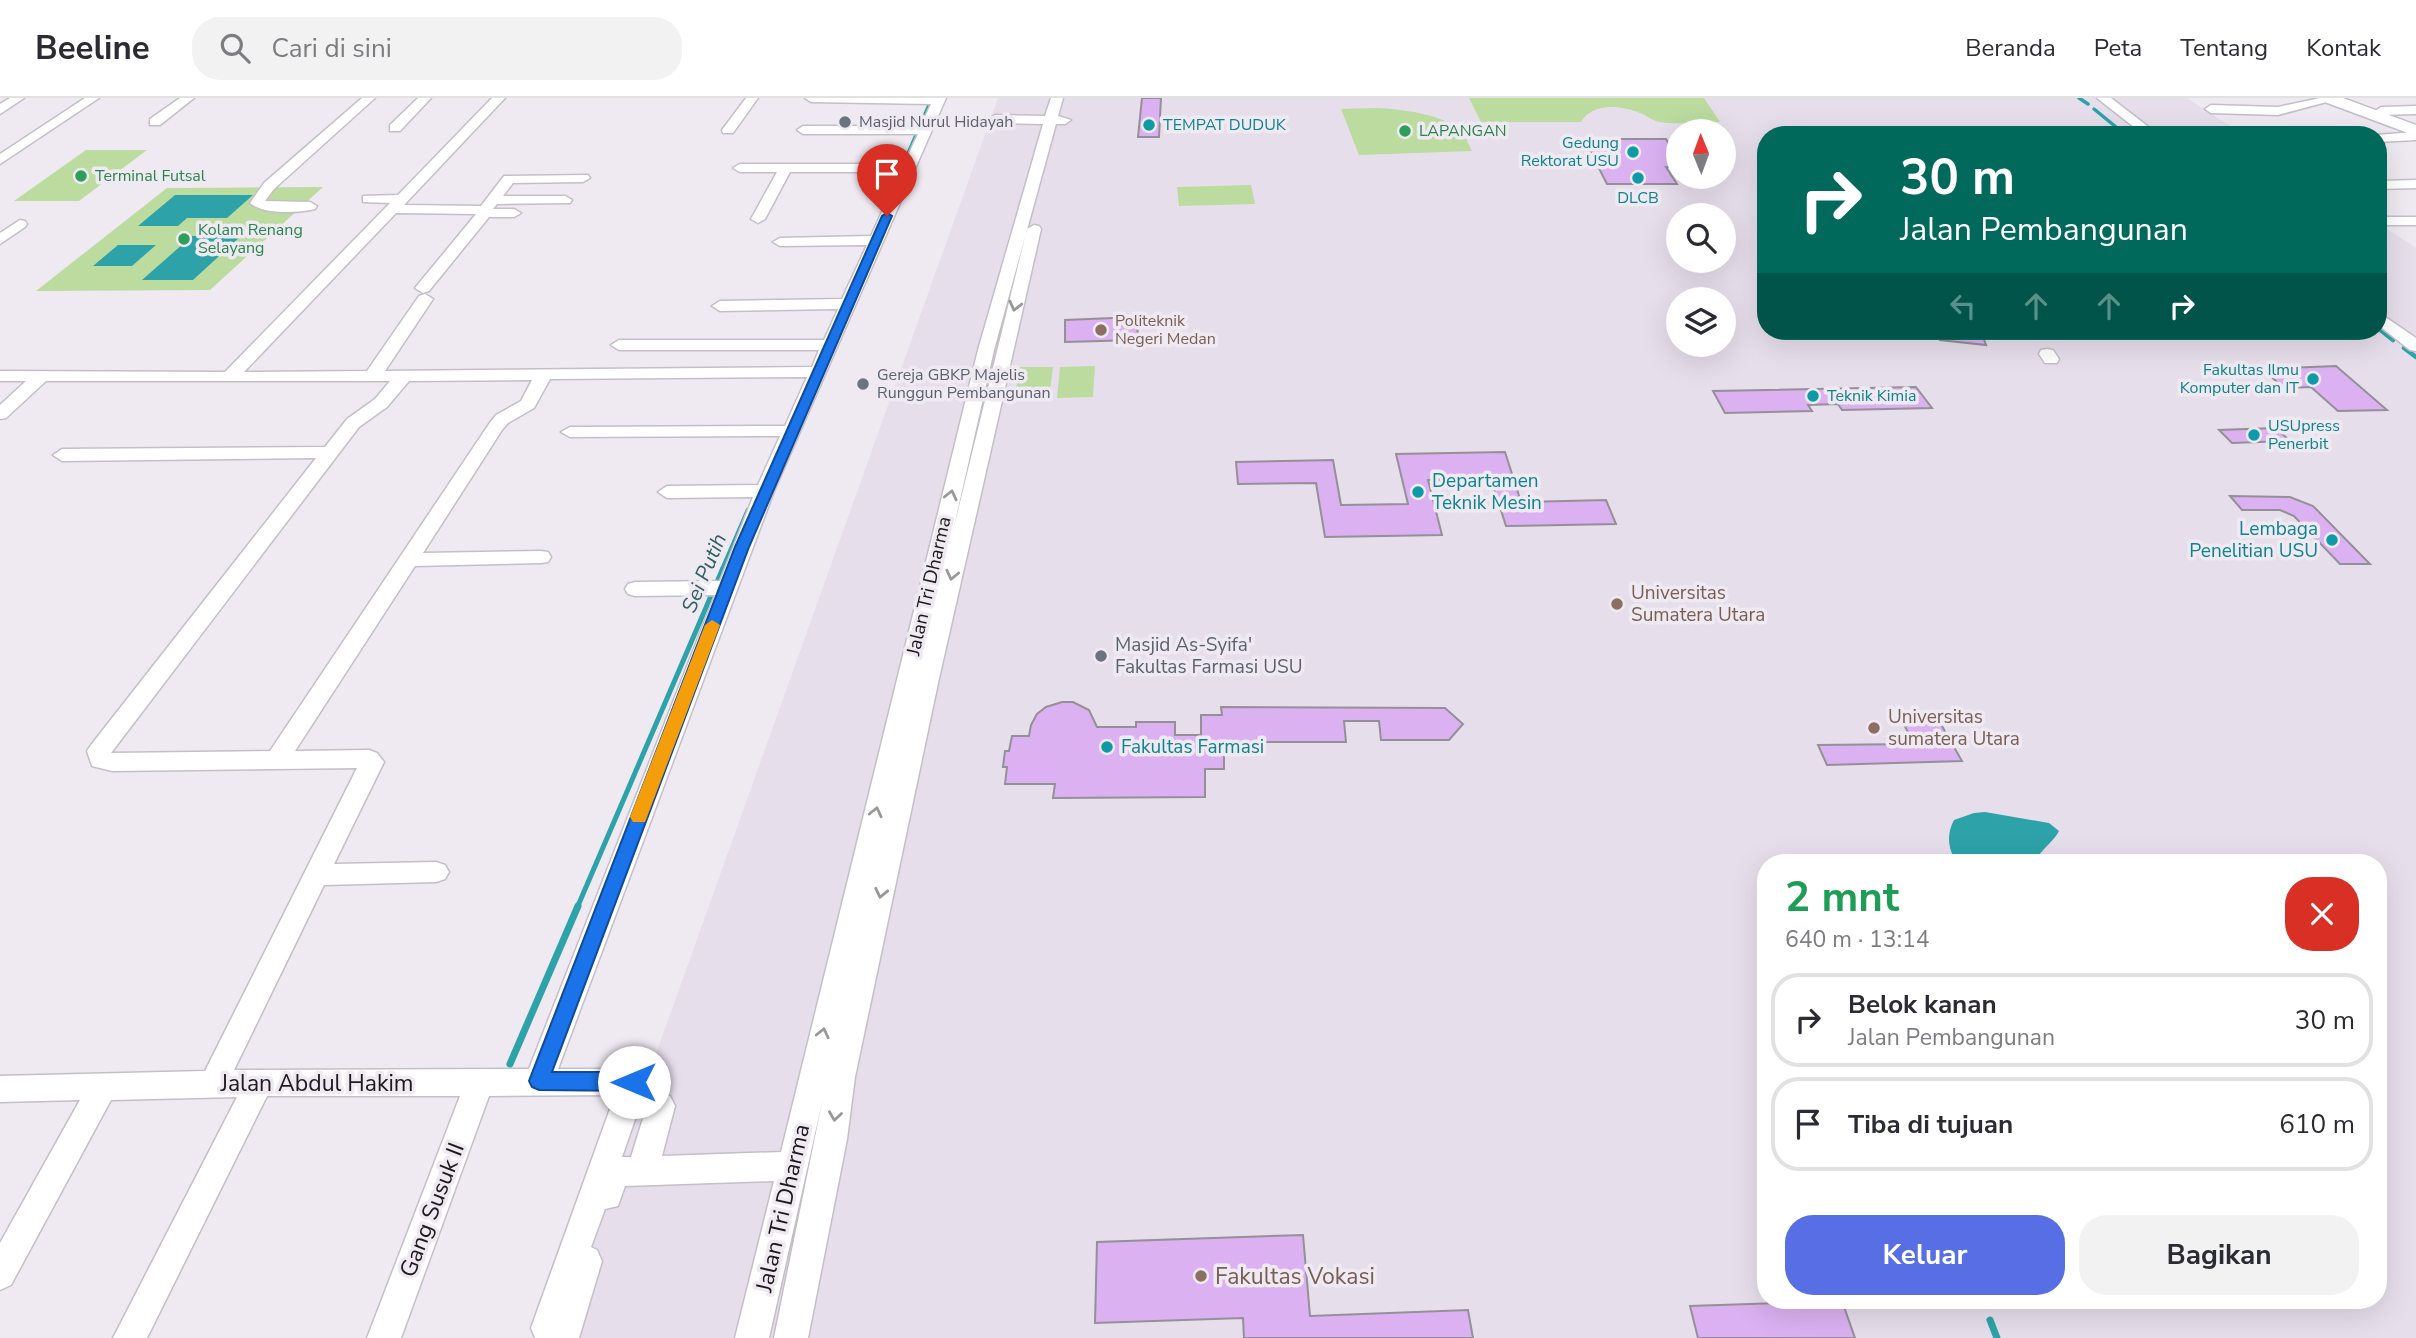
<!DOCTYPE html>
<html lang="id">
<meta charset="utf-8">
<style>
:root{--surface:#fff;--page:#f2f2f3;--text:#2b2b33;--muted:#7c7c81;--line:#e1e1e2;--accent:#586ee4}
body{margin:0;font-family:"Nunito Sans",sans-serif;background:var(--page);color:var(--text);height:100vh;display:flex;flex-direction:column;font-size:26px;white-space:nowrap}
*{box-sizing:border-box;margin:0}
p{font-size:23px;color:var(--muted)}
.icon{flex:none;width:38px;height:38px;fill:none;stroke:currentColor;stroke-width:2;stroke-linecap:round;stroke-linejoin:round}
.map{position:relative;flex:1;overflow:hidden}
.details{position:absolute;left:1757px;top:756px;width:630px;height:455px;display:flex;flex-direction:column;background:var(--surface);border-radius:28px;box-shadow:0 7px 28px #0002}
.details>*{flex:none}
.banner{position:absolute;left:1757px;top:28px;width:630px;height:214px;border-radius:28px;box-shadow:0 7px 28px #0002;background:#00695c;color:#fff;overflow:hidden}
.needle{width:46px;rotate:359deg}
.controls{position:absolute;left:1666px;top:21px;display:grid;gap:14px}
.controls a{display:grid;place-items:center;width:70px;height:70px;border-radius:50%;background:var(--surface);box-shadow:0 7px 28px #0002;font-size:35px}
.pin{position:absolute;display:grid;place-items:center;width:60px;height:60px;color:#fff;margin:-72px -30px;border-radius:50% 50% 50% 0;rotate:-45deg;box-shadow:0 0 7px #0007}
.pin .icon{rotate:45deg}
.me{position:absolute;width:77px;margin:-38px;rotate:270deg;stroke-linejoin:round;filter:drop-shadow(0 0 5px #0008)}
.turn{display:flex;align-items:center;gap:24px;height:147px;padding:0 28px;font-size:32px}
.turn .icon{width:91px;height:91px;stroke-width:2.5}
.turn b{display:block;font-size:49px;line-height:60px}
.lanes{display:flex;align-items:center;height:66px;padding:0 28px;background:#0003;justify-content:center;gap:35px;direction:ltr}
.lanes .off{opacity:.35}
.round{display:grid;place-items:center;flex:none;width:74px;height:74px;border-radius:28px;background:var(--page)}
.headline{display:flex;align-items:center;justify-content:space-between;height:119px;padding:0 28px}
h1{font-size:42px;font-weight:700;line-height:52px;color:#1e9e55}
.action{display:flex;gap:14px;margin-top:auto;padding:14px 28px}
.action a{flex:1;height:80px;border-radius:28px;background:var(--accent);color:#fff;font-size:28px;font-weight:700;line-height:80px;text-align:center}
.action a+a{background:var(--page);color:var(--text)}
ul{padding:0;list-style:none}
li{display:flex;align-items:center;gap:21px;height:94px;margin:0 14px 10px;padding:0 14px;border:4px solid var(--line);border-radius:28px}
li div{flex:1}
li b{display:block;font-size:26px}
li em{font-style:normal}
header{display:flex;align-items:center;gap:42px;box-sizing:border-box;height:98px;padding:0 35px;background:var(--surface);border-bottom:2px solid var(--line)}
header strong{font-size:33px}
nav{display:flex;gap:38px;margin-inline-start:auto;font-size:24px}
.search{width:490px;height:63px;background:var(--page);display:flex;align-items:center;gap:18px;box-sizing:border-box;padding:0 24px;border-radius:28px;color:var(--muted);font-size:26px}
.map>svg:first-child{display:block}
</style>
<header>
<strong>Beeline</strong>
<div class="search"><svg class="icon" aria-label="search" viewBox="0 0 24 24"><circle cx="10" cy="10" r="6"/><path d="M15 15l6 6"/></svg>Cari di sini</div>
<nav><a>Beranda</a><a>Peta</a><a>Tentang</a><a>Kontak</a></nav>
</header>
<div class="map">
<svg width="2416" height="1240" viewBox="0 0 2416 1240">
<rect width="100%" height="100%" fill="#efeaf2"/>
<path fill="#e7deec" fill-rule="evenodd" d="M998,0H2187L2244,37H1766V233H2378V125L2416,150V1240H549L639,979L648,978ZM1678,33H1724V79H1678ZM1678,117H1724V163H1678ZM1678,201H1724V247H1678ZM1766,765H2378V1202H1766Z"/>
<g fill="#bbdb9f">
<path d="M1469,0H1704L1720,24C1701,24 1678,27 1660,24C1653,23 1646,17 1640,15C1622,7 1592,4 1581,24H1481Z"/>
<path d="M1377,10C1399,11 1446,16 1461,34C1466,39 1469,47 1472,53L1359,57L1341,11Z"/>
<polygon points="86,52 147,52 79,103 14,103"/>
<polygon points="1251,87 1255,106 1179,108 1177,89"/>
<polygon points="323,89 210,192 36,193 167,90"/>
<polygon points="1095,268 1093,299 1057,300 1060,269"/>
<polygon points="1020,269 1053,269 1049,300 1014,300"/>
</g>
<g fill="#2da3a9">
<polygon points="175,97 253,97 227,120 187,120 178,128 138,128"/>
<polygon points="192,138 241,138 193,182 142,182"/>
<polygon points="118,147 156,147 132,168 93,168"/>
<path d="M1985,714L2049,725L2059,733C2055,742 2039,754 2033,765H1957C1948,751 1946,737 1954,722L1974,715Z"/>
</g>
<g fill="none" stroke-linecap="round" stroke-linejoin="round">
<g stroke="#2da3a9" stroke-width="3.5">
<polyline points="2079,0 2088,6"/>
<polyline points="2094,11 2116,29"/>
<polyline points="2122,33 2126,37"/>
<polyline points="883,113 932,0"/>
</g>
<g stroke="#2da3a9" stroke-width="4.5">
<polyline points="2378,230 2393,242"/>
<polyline points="2404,250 2416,259"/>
<polyline points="722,472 748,412"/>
</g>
<polyline stroke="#2da3a9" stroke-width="5" points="577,810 723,470"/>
<g stroke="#2da3a9" stroke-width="7">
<polyline points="510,966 578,808"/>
<polyline points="1990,1222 1997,1240"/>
</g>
</g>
<g fill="#dbb1f2" stroke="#949097" stroke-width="2">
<polygon points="1142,0 1161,0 1159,39 1138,39"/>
<polygon points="1584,41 1666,41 1678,60 1678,69 1666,69 1677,86 1607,86"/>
<polygon points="1137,219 1138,242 1065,244 1065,222"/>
<polygon points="1941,233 1981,233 1986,247 1940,242"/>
<polygon points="2336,268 2387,312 2338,313 2311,289 2284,290 2262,271"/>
<polygon points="1916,289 1932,310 1842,312 1838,306 1808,307 1812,313 1725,315 1713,293"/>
<polygon points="2276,330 2290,343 2232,345 2219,332"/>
<polygon points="1505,354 1521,404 1606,402 1616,426 1506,428 1491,381 1428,382 1442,437 1325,439 1316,385 1238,386 1236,364 1333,362 1341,407 1408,406 1396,356"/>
<polygon points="2230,398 2290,399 2313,408 2370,466 2340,466 2294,418 2280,412 2242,412"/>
<polygon points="1062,604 1073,604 1089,612 1097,629 1136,629 1136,624 1175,624 1175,637 1201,637 1201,617 1222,617 1221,609 1445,610 1463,626 1449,642 1381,642 1379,623 1344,623 1346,644 1224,644 1224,671 1205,671 1205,699 1053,700 1055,686 1005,686 1007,669 1003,669 1005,653 1009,653 1012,638 1029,638 1031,627 1037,616 1046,609"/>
<polygon points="1935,616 1962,663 1827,667 1818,647 1914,646 1899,617"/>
<polygon points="1303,1137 1310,1218 1468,1212 1473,1240 1244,1240 1243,1220 1095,1225 1097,1144"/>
<polygon points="1842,1203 1855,1240 1698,1240 1690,1208"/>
</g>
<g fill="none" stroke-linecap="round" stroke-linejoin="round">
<g stroke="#c4bfc7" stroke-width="3">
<g id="minor">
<polygon points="10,0 24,0 0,16 0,6"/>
<polygon points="85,0 99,0 0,66 0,56"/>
<polygon points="180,0 194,0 160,27 150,27 150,21"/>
<path d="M362,0H375L274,91L265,103L310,104L317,108L315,111C298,115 264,117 250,105L264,85Z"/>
<polygon points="418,0 431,0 400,33 390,33 390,27"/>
<path d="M492,0H505L404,107L481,108L504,78L588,77L590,80L583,84L513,85L503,98H565L572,102L570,105L497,106L493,111H514L521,115L514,119H489L429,193L423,195L415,190L476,116L396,115L244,274L367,273L419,198L425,196L433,201L385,273L812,269L819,252H619L611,247L619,242H824L838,211L720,213L712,208L720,203L842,201L867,147L780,148L773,144L780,140L871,138L900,74H790L765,121L758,125L751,121L777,74H740L733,70L740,66H904L918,36H803L797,32L803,28H921L931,6L811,4L805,0H946L774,393L558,971H634L644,975L648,984L622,1059H631L650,998L660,995L670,998L675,1008L662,1058L781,1054L978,252L1043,26L995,25L989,21L995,17L1045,18L1051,0H1063L1058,18L1071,22L1065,26H1056L994,252L952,437L1027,131L1034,127L1039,128L1041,131L938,585L855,979L847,1041L808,1240H774L823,1000L769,1240H735L774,1083L625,1088L618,1108L605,1111L591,1149L597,1152L602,1163L579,1240H535L531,1230L615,997L489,998L401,1240H367L460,998H267L147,1240H113L237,999L111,1002L11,1187L0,1192V1145L80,1002L0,1004V978L205,973L357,670L112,673L92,668L87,653L91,647L316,360L62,363L53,357L62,351L325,349L347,321L375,301L390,283H46L6,320L0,321V307L26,283H0V273L225,274L390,105L363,104V98L398,97ZM807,279L785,328L570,329L561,334L570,339L780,338L758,387L667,388L658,394L667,400L753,399L720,483L635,484L628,486L625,491L628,496L635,498L715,497L529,971L234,972L324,787L436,784L445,781L449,774L445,767L436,764L334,766L384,664L377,655L369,652L295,653L415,468L541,465L548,464L551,459L548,454L541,453L423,455L502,332L508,325L534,310L550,281ZM532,282L521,303L496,317L489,326L270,653L111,655L359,329L387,309L409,283Z"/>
<polygon points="746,0 758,0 733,35 723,35 722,32"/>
<polygon points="2097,0 2111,0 2159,37 2144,37"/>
<polygon points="2320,0 2338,1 2278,17 2211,15 2205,11 2211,7 2278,9"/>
<polygon points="2416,8 2416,16 2381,17 2375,13 2381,9"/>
<polygon points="2416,34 2416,42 2378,44 2378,37 2375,37"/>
<polygon points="2416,82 2416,90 2378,91 2378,83"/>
<polygon points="2378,119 2416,119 2416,127 2380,127"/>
<polygon points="20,122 25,123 27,126 25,129 0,146 0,135"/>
<polygon points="2378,214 2416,240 2416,253 2410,252 2378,227"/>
<polygon points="2047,251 2053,252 2059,261 2057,265 2045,265 2039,256 2041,252"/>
</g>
</g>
<g stroke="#c4bfc7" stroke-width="3">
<polygon id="major" points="2320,0 2343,0 2416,27 2416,38 2322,3"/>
</g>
<use href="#minor" fill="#fff" fill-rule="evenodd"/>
<use href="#major" fill="#fff" fill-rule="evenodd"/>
</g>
<defs><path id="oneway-chevron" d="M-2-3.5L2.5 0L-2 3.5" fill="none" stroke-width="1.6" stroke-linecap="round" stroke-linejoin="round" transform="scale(1.75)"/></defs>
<g stroke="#999899">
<use href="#oneway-chevron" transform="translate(1015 208) rotate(104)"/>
<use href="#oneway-chevron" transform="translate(951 397) rotate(-77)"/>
<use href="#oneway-chevron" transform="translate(952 477) rotate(103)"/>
<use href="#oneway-chevron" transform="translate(876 714) rotate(-77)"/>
<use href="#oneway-chevron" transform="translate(881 795) rotate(102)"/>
<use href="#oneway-chevron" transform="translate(823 935) rotate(-77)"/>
<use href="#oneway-chevron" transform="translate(835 1018) rotate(98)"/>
</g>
<polygon fill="#1a73e8" stroke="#114b97" stroke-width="2" points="887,115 892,118 749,449 552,974 634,974 641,977 644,984 641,990 634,993 539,992 532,989 529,983 735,449 882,118"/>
<polygon fill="#f59e0b" points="712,522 720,527 647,719 645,724 633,724 630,719 705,527"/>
<g fill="#6b7280" stroke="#efeaf2" stroke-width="2.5">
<circle cx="845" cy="24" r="7"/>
<circle cx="863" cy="286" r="7"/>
<circle cx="1101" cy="558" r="7"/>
</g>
<g fill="#0f9aa8" stroke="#efeaf2" stroke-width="2.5">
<circle cx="1149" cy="27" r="7"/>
<circle cx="1633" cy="54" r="7"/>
<circle cx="1638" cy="80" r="7"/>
<circle cx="2313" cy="281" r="7"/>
<circle cx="1813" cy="298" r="7"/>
<circle cx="2254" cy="337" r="7"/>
<circle cx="1418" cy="394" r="7"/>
<circle cx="2332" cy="442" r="7"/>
<circle cx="1107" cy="649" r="7"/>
</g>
<g fill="#2e9e5b" stroke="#efeaf2" stroke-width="2.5">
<circle cx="1405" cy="33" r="7"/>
<circle cx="81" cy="78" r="7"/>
<circle cx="184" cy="141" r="7"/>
</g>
<g fill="#8d6e63" stroke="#efeaf2" stroke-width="2.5">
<circle cx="1101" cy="232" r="7"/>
<circle cx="1617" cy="506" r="7"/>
<circle cx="1874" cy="630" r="7"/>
<circle cx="1201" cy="1178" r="7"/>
</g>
<g text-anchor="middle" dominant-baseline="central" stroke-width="7" stroke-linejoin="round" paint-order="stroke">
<g font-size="16" fill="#5b616d" stroke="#efeaf2" text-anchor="start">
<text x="859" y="24">Masjid Nurul Hidayah</text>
<text x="877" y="277">Gereja GBKP Majelis<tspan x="877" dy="18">Runggun Pembangunan</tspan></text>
</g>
<g font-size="16" fill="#0d838f" stroke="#efeaf2" text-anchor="start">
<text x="1163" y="27">TEMPAT DUDUK</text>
<text x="1619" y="45" text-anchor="end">Gedung<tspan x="1619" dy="18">Rektorat USU</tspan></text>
<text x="1638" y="100" text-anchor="middle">DLCB</text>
<text x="2299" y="272" text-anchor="end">Fakultas Ilmu<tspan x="2299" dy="18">Komputer dan IT</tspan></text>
<text x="1827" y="298">Teknik Kimia</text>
<text x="2268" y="328">USUpress<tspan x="2268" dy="18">Penerbit</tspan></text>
</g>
<g font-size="16" fill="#27864d" stroke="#efeaf2" text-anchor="start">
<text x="1419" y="33">LAPANGAN</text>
<text x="95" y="78">Terminal Futsal</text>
<text x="198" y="132">Kolam Renang<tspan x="198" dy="18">Selayang</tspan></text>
</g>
<g font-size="16" fill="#785e54" stroke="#efeaf2" text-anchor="start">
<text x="1115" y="223">Politeknik<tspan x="1115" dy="18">Negeri Medan</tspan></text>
</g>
<g font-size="19" fill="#0d838f" stroke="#efeaf2" text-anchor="start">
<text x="1432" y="383">Departamen<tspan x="1432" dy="22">Teknik Mesin</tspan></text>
<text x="2318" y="431" text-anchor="end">Lembaga<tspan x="2318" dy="22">Penelitian USU</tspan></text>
<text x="1121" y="649">Fakultas Farmasi</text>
</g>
<g font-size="19" fill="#1c1a1d" stroke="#efeaf2">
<text transform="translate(929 488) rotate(-77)">Jalan Tri Dharma</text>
</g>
<g font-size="19" fill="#785e54" stroke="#efeaf2" text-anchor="start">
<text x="1631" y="495">Universitas<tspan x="1631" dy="22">Sumatera Utara</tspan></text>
<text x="1888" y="619">Universitas<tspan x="1888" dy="22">sumatera Utara</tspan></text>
</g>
<g font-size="19" fill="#5b616d" stroke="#efeaf2" text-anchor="start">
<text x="1115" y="547">Masjid As-Syifa'<tspan x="1115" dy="22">Fakultas Farmasi USU</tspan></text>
</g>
<g font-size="21" font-style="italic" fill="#305f62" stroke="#efeaf2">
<text transform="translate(704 475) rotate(-67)">Sei Putih</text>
</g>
<g font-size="23" fill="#1c1a1d" stroke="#efeaf2">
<text x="317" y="985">Jalan Abdul Hakim</text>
<text transform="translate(783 1110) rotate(-77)">Jalan Tri Dharma</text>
<text transform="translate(432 1112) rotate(-69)">Gang Susuk II</text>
</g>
<g font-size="23" fill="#785e54" stroke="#efeaf2" text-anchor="start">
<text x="1215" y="1178">Fakultas Vokasi</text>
</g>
</g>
</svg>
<div class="controls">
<a><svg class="needle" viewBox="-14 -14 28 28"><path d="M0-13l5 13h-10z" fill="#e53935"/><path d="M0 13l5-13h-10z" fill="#7c7c81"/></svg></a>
<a><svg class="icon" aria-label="search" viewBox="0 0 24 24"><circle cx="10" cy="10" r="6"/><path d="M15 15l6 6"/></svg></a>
<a><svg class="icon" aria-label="layers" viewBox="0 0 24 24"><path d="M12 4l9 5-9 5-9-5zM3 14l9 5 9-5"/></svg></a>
</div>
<div class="pin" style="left:887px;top:118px;background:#d93025"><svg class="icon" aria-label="arrive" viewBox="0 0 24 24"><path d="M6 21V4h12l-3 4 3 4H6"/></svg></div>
<svg class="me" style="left:634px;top:984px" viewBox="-20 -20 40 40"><circle r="19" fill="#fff"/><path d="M0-13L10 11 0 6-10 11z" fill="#1a73e8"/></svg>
<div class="banner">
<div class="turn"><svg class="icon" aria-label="right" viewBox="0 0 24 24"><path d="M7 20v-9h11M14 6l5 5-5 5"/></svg><div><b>30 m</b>Jalan Pembangunan</div></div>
<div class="lanes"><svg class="icon off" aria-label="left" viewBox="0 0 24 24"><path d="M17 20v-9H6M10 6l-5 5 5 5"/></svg><svg class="icon off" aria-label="ahead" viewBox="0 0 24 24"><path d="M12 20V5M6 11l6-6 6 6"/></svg><svg class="icon off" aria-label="ahead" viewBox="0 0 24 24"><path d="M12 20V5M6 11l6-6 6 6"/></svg><svg class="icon" aria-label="right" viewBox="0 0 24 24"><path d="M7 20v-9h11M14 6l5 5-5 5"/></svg></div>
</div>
<section class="details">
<div class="headline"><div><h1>2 mnt</h1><p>640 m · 13:14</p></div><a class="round" style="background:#d93025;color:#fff"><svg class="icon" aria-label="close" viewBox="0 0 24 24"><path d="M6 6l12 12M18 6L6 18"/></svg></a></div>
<ul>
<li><svg class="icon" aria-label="right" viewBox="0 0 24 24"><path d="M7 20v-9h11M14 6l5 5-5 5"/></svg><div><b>Belok kanan</b><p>Jalan Pembangunan</p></div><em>30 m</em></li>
<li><svg class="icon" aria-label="arrive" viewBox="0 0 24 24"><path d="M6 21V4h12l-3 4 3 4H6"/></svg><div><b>Tiba di tujuan</b></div><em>610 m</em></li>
</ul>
<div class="action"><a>Keluar</a><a>Bagikan</a></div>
</section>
</div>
